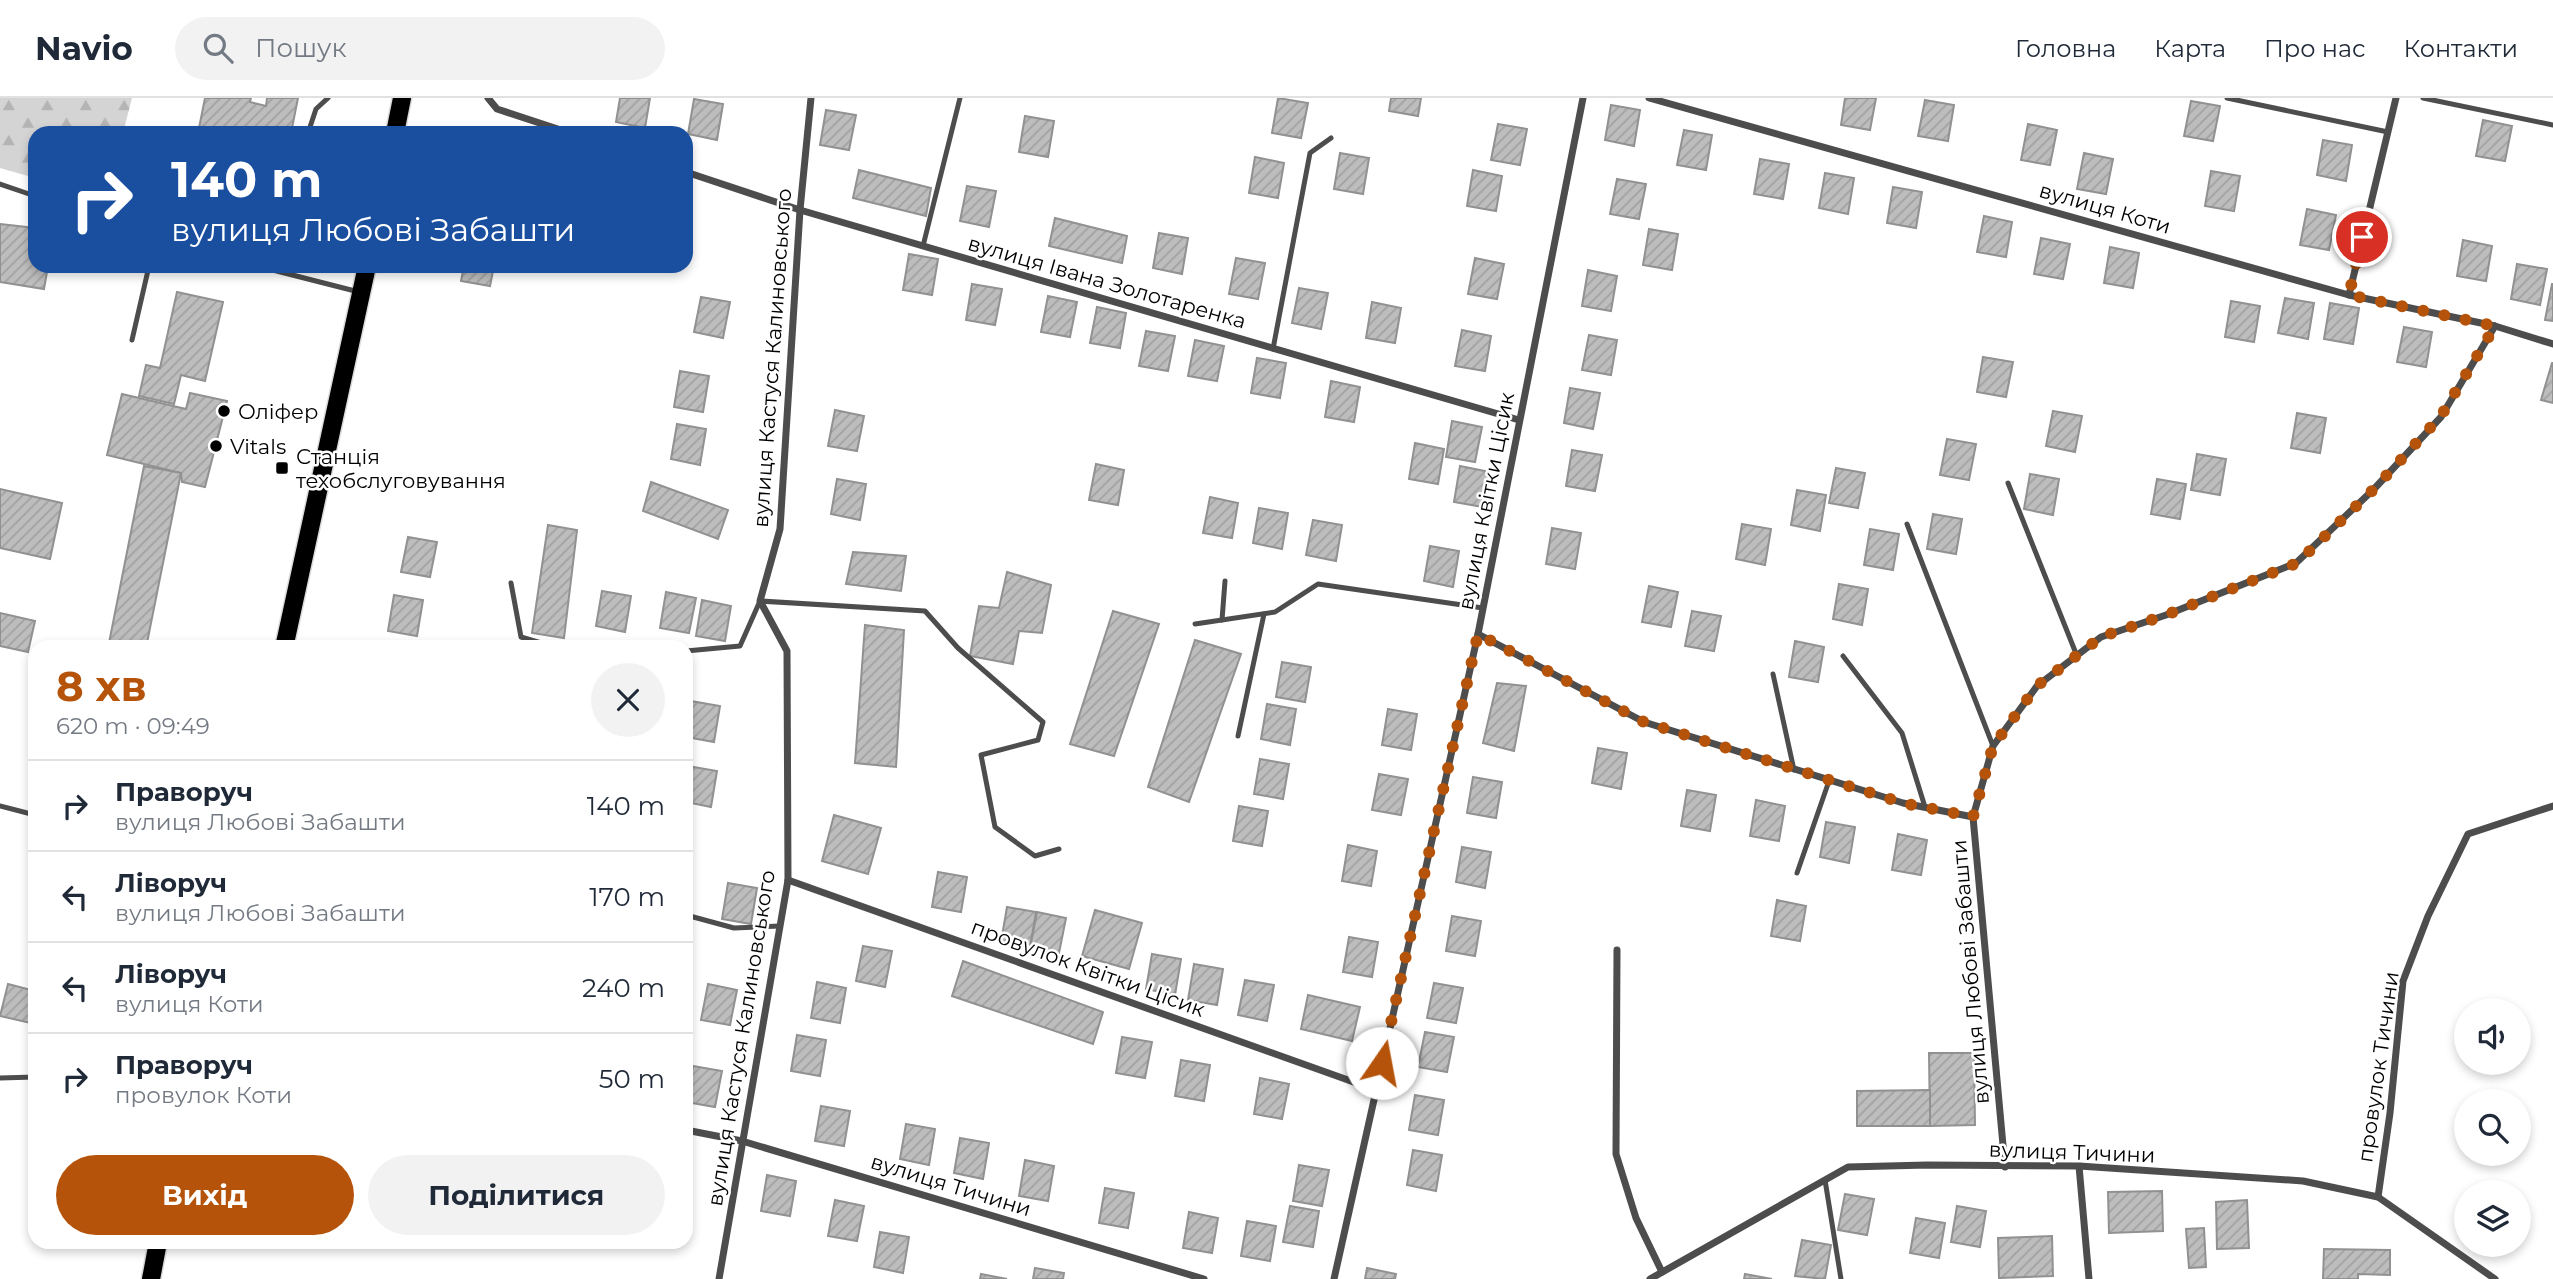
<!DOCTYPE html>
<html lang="uk">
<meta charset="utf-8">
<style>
:root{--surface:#fff;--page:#f2f2f3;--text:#1f2937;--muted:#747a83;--line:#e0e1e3;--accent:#b45309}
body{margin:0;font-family:Montserrat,sans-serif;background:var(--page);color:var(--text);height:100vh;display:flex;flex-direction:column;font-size:26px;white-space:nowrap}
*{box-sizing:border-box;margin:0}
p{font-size:23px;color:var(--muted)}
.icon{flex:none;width:38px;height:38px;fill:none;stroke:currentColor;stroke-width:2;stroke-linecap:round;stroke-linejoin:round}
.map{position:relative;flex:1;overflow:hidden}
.details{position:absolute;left:28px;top:542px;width:665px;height:609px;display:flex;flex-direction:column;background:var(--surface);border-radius:21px;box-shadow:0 4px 10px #0003}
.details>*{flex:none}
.top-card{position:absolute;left:28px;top:28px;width:665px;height:147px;border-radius:21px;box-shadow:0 4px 10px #0003;background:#1a4fa0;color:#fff;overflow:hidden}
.controls{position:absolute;left:2454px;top:900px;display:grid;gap:14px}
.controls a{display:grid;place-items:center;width:77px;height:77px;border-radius:50%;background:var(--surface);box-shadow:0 4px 10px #0003;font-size:35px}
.pin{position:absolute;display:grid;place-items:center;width:60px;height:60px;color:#fff;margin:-30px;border:4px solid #fff;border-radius:50%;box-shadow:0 2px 7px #0007}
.me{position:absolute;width:77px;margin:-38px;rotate:12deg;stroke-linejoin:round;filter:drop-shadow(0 0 5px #0008)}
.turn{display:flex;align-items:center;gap:24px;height:147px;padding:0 28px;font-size:32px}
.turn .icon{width:91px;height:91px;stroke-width:2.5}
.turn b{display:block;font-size:49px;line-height:60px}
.round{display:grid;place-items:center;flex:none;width:74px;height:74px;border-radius:37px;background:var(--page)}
.head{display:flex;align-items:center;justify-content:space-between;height:119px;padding:0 28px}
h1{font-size:42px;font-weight:700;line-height:52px;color:var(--accent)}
.action{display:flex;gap:14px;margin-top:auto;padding:14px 28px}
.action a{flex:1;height:80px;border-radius:42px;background:var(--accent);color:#fff;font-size:28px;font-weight:700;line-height:80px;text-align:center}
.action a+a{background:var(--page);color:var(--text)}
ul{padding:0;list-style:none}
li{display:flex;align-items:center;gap:21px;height:91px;padding:0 28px;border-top:2px solid var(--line)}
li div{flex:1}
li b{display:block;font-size:26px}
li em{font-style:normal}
header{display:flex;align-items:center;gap:42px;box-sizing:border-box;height:98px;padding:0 35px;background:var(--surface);border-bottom:2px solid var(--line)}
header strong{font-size:33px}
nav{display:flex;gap:38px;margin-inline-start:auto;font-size:24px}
.search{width:490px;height:63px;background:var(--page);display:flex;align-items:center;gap:18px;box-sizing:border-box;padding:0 24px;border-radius:38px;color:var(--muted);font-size:26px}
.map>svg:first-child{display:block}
</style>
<header>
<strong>Navio</strong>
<div class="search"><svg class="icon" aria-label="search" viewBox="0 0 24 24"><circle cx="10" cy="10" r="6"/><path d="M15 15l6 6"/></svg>Пошук</div>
<nav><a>Головна</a><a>Карта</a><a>Про нас</a><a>Контакти</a></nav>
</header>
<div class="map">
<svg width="2553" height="1181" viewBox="0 0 2553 1181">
<defs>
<pattern id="forest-firs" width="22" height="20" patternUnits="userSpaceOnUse" patternTransform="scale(1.75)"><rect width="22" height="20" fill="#d4d4d4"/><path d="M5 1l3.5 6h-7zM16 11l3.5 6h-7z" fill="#b4b4b4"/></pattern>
<pattern id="building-hatch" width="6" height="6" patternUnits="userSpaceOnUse" patternTransform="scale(1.75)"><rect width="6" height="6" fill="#bdbdbd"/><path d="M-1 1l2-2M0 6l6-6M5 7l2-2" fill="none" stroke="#a1a1a1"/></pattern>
</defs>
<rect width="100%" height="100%" fill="#fff"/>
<polygon fill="url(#forest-firs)" points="0,0 132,0 123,35 35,35 35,80 0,70"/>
<g fill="url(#building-hatch)" stroke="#919191" stroke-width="2">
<polygon points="205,0 251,0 250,4 266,8 267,0 298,0 291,35 198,35"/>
<polygon points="620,0 650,0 645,30 616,24"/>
<polygon points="1278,0 1308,5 1301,40 1272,35"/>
<polygon points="1391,0 1421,0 1418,18 1389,13"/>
<polygon points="1845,0 1876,0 1870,32 1841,27"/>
<polygon points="694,1 723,6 717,42 688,36"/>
<polygon points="1925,2 1954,7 1948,43 1918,38"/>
<polygon points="2191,3 2220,8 2213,43 2184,38"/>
<polygon points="1611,7 1640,12 1634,48 1605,42"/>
<polygon points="826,12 856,17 849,52 820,47"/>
<polygon points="1025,18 1054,23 1048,59 1019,54"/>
<polygon points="2483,22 2512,28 2505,63 2476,58"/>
<polygon points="1498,26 1527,31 1520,67 1491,62"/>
<polygon points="2028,26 2057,32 2050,67 2021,62"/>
<polygon points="1684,32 1712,37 1706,72 1677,67"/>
<polygon points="2323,42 2352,47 2346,83 2317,77"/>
<polygon points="1340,55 1369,60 1363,96 1334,91"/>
<polygon points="2084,55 2113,61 2106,96 2077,91"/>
<polygon points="1255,59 1284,65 1278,100 1249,95"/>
<polygon points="1760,61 1789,66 1783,101 1754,96"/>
<polygon points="859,72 931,90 926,118 853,100"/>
<polygon points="1473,72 1502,78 1496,113 1467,108"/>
<polygon points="2211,73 2240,78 2234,113 2205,108"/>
<polygon points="1825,75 1854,80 1848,116 1819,110"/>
<polygon points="1617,81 1646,86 1639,121 1610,116"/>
<polygon points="967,88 996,93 989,129 960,123"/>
<polygon points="1893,89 1922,94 1916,130 1887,125"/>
<polygon points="2307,111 2336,117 2329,152 2300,147"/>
<polygon points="1984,118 2012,124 2006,159 1977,154"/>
<polygon points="1055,120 1127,138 1122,165 1049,148"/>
<polygon points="0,126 35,130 35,168 48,168 44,191 0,184"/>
<polygon points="1649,131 1678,136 1672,172 1643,167"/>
<polygon points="1159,135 1188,140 1182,176 1153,170"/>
<polygon points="2041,140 2070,146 2063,181 2034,176"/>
<polygon points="2463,142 2492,148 2486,183 2457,178"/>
<polygon points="2110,149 2139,155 2133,190 2104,185"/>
<polygon points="909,156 938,161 932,197 903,192"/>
<polygon points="1236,160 1265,165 1258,201 1229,196"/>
<polygon points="1475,160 1504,166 1497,201 1468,196"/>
<polygon points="2517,166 2547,171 2540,207 2511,201"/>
<polygon points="464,168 494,168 490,188 461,183"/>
<polygon points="1588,172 1617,178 1611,213 1582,208"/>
<polygon points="972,186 1002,191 995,227 966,222"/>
<polygon points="2552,186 2553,186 2553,223 2545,222"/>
<polygon points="1299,190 1328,195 1321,231 1292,225"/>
<polygon points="177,194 223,204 205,283 181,277 174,306 139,298 146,267 160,270"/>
<polygon points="1048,198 1077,204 1070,239 1041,234"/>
<polygon points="701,199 730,204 723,240 694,234"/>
<polygon points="2285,200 2314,205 2308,241 2278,235"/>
<polygon points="2231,203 2260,208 2254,244 2225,239"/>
<polygon points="1372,204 1401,210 1395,245 1366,240"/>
<polygon points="2330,205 2359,210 2353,246 2324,241"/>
<polygon points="1097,209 1126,215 1120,250 1090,245"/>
<polygon points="2404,229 2432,234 2426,269 2397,264"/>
<polygon points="1462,232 1491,238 1485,273 1455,268"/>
<polygon points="1146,233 1175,238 1168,273 1139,268"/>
<polygon points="1589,237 1617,242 1611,277 1582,272"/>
<polygon points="1195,242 1224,248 1217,283 1188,278"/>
<polygon points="1983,259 2013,264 2006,299 1977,294"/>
<polygon points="1257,260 1286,265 1280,300 1251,295"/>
<polygon points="2552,265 2553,265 2553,305 2541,302"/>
<polygon points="680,273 709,278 703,314 674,309"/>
<polygon points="1331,283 1360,289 1354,324 1325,319"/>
<polygon points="1570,290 1600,295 1593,331 1564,325"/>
<polygon points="190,295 227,303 205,389 182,384 181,375 107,357 122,296 186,311"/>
<polygon points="835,312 864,318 857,353 828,348"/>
<polygon points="2053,313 2082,318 2075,354 2046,348"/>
<polygon points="2297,315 2326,320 2320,355 2291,350"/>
<polygon points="1452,323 1482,329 1475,364 1446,359"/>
<polygon points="677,326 706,331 700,367 671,361"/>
<polygon points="1947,341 1976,346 1969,382 1940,377"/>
<polygon points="1415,345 1444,351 1438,386 1409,381"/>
<polygon points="1572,352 1602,357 1595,393 1566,388"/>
<polygon points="2197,356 2226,361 2220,397 2191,392"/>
<polygon points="1096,366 1124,372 1118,407 1089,402"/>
<polygon points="144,368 181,375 146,550 108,550"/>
<polygon points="1460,368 1490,374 1483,409 1454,404"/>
<polygon points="1836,370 1865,375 1858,410 1829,405"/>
<polygon points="2030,376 2059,381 2053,417 2024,411"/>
<polygon points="837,381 866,386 860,422 831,416"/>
<polygon points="2157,381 2186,386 2180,421 2151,416"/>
<polygon points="651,384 728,412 718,441 643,413"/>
<polygon points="0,391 62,405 50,461 0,450"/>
<polygon points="1797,392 1826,397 1820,433 1791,427"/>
<polygon points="1210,399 1238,405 1232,440 1203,435"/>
<polygon points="1259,410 1288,415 1282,451 1253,445"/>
<polygon points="1933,416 1962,421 1956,456 1927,451"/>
<polygon points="1313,422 1342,427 1336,463 1306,457"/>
<polygon points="1742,426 1771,431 1765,467 1736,461"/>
<polygon points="548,427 577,432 564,540 532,535"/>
<polygon points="1552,430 1581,435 1575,471 1546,466"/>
<polygon points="1870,431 1899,436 1893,472 1864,467"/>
<polygon points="408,439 437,444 430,479 401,474"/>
<polygon points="1430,448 1459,453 1453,489 1424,483"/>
<polygon points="853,454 906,458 901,493 846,486"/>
<polygon points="1007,474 1051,487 1042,535 1019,533 1013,566 970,558 979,508 999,510"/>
<polygon points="1839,486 1868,491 1862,527 1833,521"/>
<polygon points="1649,488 1678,494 1671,529 1642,524"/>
<polygon points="602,493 631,498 625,534 596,528"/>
<polygon points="666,494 696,500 689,535 660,530"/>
<polygon points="394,497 423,502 417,538 388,533"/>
<polygon points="702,502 731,508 725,543 696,538"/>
<polygon points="1113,513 1159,526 1114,658 1070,646"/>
<polygon points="1692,513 1721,518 1714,553 1685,548"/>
<polygon points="0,515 35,523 28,554 0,548"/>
<polygon points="865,527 904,532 896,669 855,665"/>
<polygon points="1195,542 1241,556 1189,704 1148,689"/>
<polygon points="1795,543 1824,549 1818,584 1789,579"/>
<polygon points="1282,564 1311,569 1305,604 1276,599"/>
<polygon points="1497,585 1526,588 1514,653 1483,645"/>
<polygon points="691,603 720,608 714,644 686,639"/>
<polygon points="1267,606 1296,611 1290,647 1261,641"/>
<polygon points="1388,611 1417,616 1411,652 1382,647"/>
<polygon points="1598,650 1627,655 1621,691 1592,685"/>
<polygon points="1260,661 1289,666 1283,701 1254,696"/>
<polygon points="688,668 717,673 711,709 686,704"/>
<polygon points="1379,676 1408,681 1401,717 1372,712"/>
<polygon points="1473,679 1502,684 1496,720 1467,715"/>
<polygon points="1687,692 1716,697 1710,733 1681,728"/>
<polygon points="1756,702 1785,708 1779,743 1750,738"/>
<polygon points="1239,708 1268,713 1262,748 1233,743"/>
<polygon points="834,717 881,730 868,776 822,763"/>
<polygon points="1826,724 1855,729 1849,765 1820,759"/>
<polygon points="1898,736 1927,742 1921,777 1892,772"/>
<polygon points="1348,747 1377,753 1371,788 1342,783"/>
<polygon points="1462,749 1491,754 1485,790 1456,784"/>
<polygon points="938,774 967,779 961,814 932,809"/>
<polygon points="728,785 757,790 751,826 722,821"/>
<polygon points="1777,802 1806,808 1800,843 1771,838"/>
<polygon points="1007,809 1036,814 1030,850 1001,844"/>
<polygon points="1095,812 1142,825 1129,871 1082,858"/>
<polygon points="1037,814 1066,820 1059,855 1030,850"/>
<polygon points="1452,818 1481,823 1475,858 1446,853"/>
<polygon points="1349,839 1378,844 1372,879 1343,874"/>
<polygon points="863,848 892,853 885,889 856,883"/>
<polygon points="1152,856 1181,861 1175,897 1146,891"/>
<polygon points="963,863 1103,914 1093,946 952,898"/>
<polygon points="1194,866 1223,871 1217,907 1188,902"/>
<polygon points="1245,882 1274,887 1267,923 1238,917"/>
<polygon points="817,884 846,890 840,925 811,920"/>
<polygon points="1434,885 1463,890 1456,925 1427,920"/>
<polygon points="8,886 35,893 35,926 0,918"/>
<polygon points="708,886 737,892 730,927 701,922"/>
<polygon points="1308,897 1360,909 1352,943 1301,931"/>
<polygon points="1425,934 1454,939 1447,974 1418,969"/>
<polygon points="797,937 826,942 820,978 791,973"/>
<polygon points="1122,939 1152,944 1145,980 1116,975"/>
<polygon points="1929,955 1974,955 1975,1027 1930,1028"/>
<polygon points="1181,962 1210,967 1204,1003 1175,998"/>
<polygon points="693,968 722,973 715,1009 686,1004"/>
<polygon points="1260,980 1289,986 1282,1021 1254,1016"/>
<polygon points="1930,992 1930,1028 1857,1028 1857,993"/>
<polygon points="1415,997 1444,1002 1438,1037 1409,1032"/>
<polygon points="821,1008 850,1013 844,1048 815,1043"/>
<polygon points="906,1026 935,1031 929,1067 900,1061"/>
<polygon points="960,1040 989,1045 983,1081 954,1075"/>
<polygon points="1413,1052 1442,1057 1436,1093 1407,1087"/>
<polygon points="1025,1062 1054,1068 1048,1103 1019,1098"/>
<polygon points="1299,1067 1329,1072 1322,1108 1293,1103"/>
<polygon points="686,1068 690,1069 686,1093"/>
<polygon points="767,1077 796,1083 790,1118 761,1113"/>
<polygon points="1105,1090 1134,1095 1128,1130 1099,1125"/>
<polygon points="2162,1093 2163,1133 2109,1135 2108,1094"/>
<polygon points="1845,1096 1874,1101 1867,1137 1838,1132"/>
<polygon points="835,1102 864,1108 857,1143 828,1138"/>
<polygon points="2247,1102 2249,1150 2217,1151 2216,1104"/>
<polygon points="1290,1108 1319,1113 1313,1149 1283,1144"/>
<polygon points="1957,1108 1986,1113 1980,1149 1951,1144"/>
<polygon points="1189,1114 1218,1120 1212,1155 1183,1150"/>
<polygon points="1916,1120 1945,1125 1939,1160 1910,1155"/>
<polygon points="1247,1123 1276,1128 1270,1163 1241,1158"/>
<polygon points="2204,1130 2206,1169 2189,1170 2186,1131"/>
<polygon points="880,1134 909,1139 903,1175 874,1169"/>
<polygon points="2052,1138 2053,1178 1999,1180 1998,1140"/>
<polygon points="1802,1142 1831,1147 1825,1181 1795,1178"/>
<polygon points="2324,1151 2390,1152 2390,1177 2358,1176 2358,1181 2323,1181"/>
<polygon points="1035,1170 1064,1175 1063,1181 1033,1181"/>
<polygon points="1367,1170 1396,1176 1395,1181 1365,1181"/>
<polygon points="981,1176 1007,1181 980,1181"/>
<polygon points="1745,1176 1772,1181 1744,1181"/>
</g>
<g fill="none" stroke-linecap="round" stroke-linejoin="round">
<g stroke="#dbdbdb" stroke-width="21">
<g id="primary">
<polyline points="395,35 402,0"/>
<polyline points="284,550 367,168"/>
<polyline points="151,1181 158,1144"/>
</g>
</g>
<g stroke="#4d4d4d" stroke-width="5">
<polyline points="2227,0 2388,34"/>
<polyline points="2423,0 2553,27"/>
<polyline points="308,35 316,11 328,0"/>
<polyline points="0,86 35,98"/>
<polyline points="923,148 960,0"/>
<polyline points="257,168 359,194"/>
<polyline points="132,242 149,168"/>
<polyline points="1273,251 1310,55 1331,40"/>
<polyline points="2008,385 2077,558"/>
<polyline points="1907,426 1993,648"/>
<polyline points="511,485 521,539 558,550"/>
<polyline points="1222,522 1225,483"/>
<polyline points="1195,526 1275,514 1318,486 1483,510"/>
<polyline points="686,553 740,548 760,503 925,513 958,550 1043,624 1038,642 981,657 995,729 1035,758 1059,751"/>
<polyline points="1843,558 1902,635 1925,709"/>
<polyline points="1773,576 1794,672"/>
<polyline points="1238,638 1264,516"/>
<polyline points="0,708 35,717"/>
<polyline points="1797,775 1829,683"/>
<polyline points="686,817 734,830 780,828"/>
<polyline points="0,980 35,979"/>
<polyline points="1825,1082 1841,1181"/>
</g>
<g stroke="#4d4d4d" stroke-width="7">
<polyline points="488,0 497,11 570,35"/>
<polyline points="1649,0 2349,197 2495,228 2553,246"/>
<polyline points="686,74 800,112 1519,322"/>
<polyline points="2349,197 2396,0"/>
<polyline points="1478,536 1644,624 1903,705 1973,719 2005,1069"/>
<polyline points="1973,719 1993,648 2037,588 2101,539 2166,517 2296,465 2374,391 2441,319 2495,228"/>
<polyline points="788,782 1376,992"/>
<polyline points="1617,852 1616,1056 1636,1120 1662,1174"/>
<polyline points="686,1032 742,1043 1204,1181"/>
<polyline points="2079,1068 2089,1181"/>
<polyline points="2378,1099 2390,1015 2403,883 2428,818 2468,736 2553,708"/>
<polyline points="719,1181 788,782 787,553 760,503 780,431 800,112 811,0"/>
<polyline points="1334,1181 1478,536 1583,0"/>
<polyline points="1650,1181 1848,1069 1927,1067 2079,1068 2303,1083 2378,1099 2495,1181"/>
</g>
<use href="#primary" stroke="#000" stroke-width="18"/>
</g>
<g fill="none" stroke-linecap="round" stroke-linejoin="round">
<polyline stroke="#b45309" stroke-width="12" stroke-dasharray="0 21.6" points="1382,965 1478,536 1644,624 1903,705 1973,719 1993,648 2037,588 2101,539 2166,517 2297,465 2374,391 2441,318 2495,228 2349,197 2362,139"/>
</g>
<g fill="#000" stroke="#fff" stroke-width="2.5">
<circle cx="224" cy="313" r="7"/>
<circle cx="216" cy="348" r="7"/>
<rect x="275" y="363" width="14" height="14" rx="3.5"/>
</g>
<g text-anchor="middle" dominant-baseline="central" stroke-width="5" stroke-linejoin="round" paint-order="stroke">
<g font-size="21" fill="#000" stroke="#fff">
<text transform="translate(2105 110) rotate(16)">вулиця Коти</text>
<text transform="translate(1107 184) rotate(16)">вулиця Івана Золотаренка</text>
<text transform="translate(772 260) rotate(-86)">вулиця Кастуся Калиновського</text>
<text transform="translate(1486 403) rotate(-79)">вулиця Квітки Цісик</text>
<text transform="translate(1088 870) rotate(20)">провулок Квітки Цісик</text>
<text transform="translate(1970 874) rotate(-95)">вулиця Любові Забашти</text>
<text transform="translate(741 940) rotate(-81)">вулиця Кастуся Калиновського</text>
<text transform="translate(2378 969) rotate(-82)">провулок Тичини</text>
<text transform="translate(2072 1054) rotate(2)">вулиця Тичини</text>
<text transform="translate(951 1087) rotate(17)">вулиця Тичини</text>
</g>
<g font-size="21" fill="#000" stroke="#fff" text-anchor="start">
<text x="238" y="313">Оліфер</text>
<text x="230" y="348">Vitals</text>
<text x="296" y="358">Станція<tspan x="296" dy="24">техобслуговування</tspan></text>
</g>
</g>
</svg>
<div class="controls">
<a><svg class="icon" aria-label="sound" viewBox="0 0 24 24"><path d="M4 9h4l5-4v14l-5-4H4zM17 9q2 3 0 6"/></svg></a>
<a><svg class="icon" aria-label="search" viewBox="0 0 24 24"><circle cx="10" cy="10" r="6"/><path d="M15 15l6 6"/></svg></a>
<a><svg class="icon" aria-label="layers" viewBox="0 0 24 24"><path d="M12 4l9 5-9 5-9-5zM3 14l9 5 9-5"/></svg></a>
</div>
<div class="pin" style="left:2362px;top:139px;background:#d93025"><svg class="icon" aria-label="arrive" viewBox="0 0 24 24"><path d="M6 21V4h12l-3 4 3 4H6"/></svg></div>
<svg class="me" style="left:1382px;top:965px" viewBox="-20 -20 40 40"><circle r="19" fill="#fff"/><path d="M0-13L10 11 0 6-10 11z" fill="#b45309"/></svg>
<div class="top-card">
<div class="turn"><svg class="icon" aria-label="right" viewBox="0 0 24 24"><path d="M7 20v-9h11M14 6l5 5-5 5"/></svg><div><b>140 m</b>вулиця Любові Забашти</div></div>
</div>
<section class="details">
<div class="head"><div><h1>8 хв</h1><p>620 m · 09:49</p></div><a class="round"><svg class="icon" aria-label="close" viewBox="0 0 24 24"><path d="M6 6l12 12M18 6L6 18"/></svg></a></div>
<ul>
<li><svg class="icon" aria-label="right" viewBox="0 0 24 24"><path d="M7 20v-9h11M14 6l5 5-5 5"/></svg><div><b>Праворуч</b><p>вулиця Любові Забашти</p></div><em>140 m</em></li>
<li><svg class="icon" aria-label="left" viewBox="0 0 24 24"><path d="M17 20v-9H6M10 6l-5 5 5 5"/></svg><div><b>Ліворуч</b><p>вулиця Любові Забашти</p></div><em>170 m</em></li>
<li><svg class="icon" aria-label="left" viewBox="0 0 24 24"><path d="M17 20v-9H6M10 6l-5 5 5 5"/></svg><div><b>Ліворуч</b><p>вулиця Коти</p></div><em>240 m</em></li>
<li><svg class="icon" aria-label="right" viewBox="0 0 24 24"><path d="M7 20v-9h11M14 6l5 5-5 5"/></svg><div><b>Праворуч</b><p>провулок Коти</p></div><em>50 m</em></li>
</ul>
<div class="action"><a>Вихід</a><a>Поділитися</a></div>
</section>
</div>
